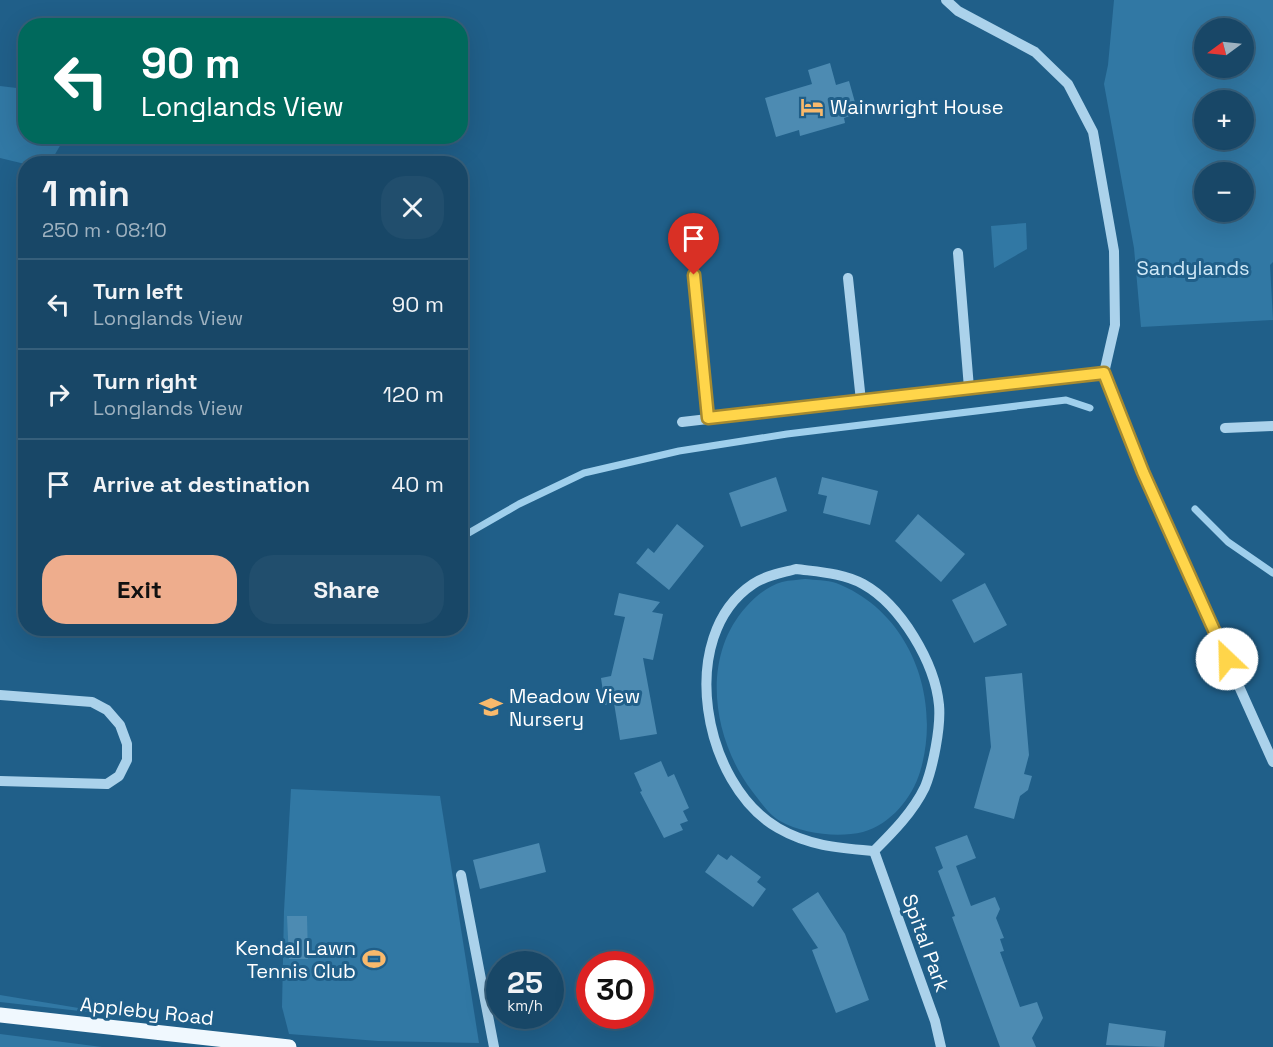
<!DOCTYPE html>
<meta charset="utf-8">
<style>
:root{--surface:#184767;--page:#214e6d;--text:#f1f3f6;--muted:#9fb2c0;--line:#365f7b;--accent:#eead8d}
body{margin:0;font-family:"Space Grotesk",sans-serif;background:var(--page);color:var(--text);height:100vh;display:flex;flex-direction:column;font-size:22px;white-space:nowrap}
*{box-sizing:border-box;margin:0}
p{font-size:20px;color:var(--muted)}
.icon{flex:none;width:33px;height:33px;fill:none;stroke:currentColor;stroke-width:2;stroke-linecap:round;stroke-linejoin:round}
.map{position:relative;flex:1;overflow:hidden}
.sheet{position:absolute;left:18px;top:156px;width:450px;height:480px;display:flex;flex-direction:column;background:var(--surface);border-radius:24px;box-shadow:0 6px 24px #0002,0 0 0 2px var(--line)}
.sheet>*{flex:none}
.guide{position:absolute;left:18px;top:18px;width:450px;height:126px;border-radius:24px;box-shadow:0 6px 24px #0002,0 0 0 2px var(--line);background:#00695c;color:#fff;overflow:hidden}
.needle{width:39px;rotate:255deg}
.tools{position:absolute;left:1194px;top:18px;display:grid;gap:12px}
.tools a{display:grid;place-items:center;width:60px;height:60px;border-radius:50%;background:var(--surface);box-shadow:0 6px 24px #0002,0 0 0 2px var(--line);font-size:30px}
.speed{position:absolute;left:486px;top:951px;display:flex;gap:12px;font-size:30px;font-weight:700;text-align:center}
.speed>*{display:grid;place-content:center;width:78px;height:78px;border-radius:50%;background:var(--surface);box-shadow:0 6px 24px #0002,0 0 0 2px var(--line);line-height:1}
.speed small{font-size:15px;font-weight:400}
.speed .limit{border:9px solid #d22;background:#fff;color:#111}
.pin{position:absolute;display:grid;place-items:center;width:51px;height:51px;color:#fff;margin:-62px -26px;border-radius:50% 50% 50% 0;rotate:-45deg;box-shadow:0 0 6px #0007}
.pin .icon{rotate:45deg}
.me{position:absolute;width:66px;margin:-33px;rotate:336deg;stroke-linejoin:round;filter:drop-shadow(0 0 4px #0008)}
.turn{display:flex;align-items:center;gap:21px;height:126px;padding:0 24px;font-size:27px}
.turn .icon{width:78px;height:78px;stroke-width:2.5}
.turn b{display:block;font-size:42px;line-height:51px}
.round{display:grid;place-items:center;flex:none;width:63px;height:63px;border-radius:24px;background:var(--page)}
.head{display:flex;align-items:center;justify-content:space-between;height:102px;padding:0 24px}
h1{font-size:36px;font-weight:700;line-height:45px}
.action{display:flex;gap:12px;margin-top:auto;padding:12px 24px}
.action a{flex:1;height:69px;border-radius:24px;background:var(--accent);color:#111;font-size:24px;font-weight:700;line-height:69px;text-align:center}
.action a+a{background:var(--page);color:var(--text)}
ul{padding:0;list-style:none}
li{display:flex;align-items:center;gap:18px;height:90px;padding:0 24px;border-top:2px solid var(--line)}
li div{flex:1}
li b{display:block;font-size:22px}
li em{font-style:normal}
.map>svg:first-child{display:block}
</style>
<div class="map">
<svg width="1273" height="1047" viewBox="0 0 1273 1047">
<rect width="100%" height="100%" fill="#205f89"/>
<g fill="#3178a4" fill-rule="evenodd">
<path d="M1114,0H1273V262L1270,265L1273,320L1141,327L1134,248L1104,84L1108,65ZM1204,28H1244V68H1204ZM1244,100V140H1204V100ZM1244,172V212H1204V172Z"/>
<polygon points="0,86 25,89 26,136 65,137 50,163 25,164 0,158"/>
<polygon points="1026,223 1027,249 994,268 991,226"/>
<path d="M805,579C815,580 827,580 836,583C911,612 942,699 920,772C912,798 891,824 863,832C838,838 803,834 780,821C769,815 760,801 752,791C713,740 700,658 746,607C756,596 768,586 782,582C790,580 798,580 805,579Z"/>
<polygon points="291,789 440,796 479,1043 378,1041 289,1034 282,1007 284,911"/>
<polygon points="0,995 133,1017 0,1002"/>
<polygon points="0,1034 102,1047 0,1047"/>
</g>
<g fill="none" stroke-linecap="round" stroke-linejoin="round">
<g stroke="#9fcfec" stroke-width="7">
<polyline points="1195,509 1228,542 1273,573"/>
<polyline points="460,538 519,504 584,473 679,451 787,434 1066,400 1090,408"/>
</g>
</g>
<g fill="#4d8bb2">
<polygon points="830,63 836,85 849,81 858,113 844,118 845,123 800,136 799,130 776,137 765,98 812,84 808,70"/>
<polygon points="776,477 787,511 741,527 729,493"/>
<polygon points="822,477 878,491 870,525 823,513 827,496 818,494"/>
<polygon points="918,514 965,554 941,582 895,541"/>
<polygon points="677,524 704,546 669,590 636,563 648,548 654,553"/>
<polygon points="985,583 1007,625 974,643 952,600"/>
<polygon points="619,593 660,602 652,612 663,614 653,660 643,658 657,734 620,740 614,703 605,705 601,678 611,676 625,617 614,615"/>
<polygon points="1022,673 1029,755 1024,774 1032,776 1028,790 1020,796 1014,819 974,808 991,747 985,677"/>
<polygon points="661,761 668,777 674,774 689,808 683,811 688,821 680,824 683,830 664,838 640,792 642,791 634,773"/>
<polygon points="967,835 976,858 956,866 971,906 995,897 1000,909 996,918 1004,938 1000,939 1004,951 1000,952 1020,1007 1037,1002 1043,1018 1032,1038 1036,1047 1000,1047 952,917 955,916 938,871 943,868 935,847"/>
<polygon points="539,843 546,872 480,889 473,860"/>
<polygon points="718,854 727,860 731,855 761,877 757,882 766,889 753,907 705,872"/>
<polygon points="818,892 845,934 869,1000 836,1013 812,950 818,948 792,909"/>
<polygon points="287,916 307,916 308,959 289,959"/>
<polygon points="1109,1023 1166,1031 1164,1047 1106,1045"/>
</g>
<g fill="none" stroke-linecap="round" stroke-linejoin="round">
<g stroke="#abd2eb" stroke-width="10">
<polyline points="946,0 958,11 1035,52 1068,84 1093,132 1114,251 1115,325 1104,373"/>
<polyline points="958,253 969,388"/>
<polyline points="694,275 708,418"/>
<polyline points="848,278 861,401"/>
<polyline points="1104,373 1143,473 1273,762"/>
<polyline points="682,422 1104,373"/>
<polyline points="1225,428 1273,426"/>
<path d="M796,569C819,572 843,573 863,584C901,605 935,663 939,705C941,727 933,767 925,787C913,812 893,832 874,851C839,848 809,846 778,828C703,785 675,636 753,584C766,575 782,573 796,569Z"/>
<polyline points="0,695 92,702 107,710 120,725 127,744 127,760 119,776 107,784 0,781"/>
<polyline points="874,851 935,1021 941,1047"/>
<polyline points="461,875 494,1047"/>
</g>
<polyline stroke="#f0f8fe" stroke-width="15" points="0,1015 289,1047"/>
</g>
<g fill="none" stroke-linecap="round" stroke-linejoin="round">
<g stroke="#a68a30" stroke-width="15">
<polyline id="route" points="694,275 708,418 1104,373 1143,472 1227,659"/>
</g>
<use href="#route" stroke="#ffd54a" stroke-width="10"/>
</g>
<defs>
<g id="hotel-bare" transform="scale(1.8)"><path d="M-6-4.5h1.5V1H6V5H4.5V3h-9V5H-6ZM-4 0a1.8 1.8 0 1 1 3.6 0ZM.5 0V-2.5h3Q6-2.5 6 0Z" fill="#f8b96c" stroke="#205f89" stroke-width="2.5" paint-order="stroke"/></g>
<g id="school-bare" transform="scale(1.8)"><path d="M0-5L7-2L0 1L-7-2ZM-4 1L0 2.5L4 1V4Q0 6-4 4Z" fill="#f8b96c" stroke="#205f89" stroke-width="2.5" paint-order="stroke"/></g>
<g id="stadium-bare" transform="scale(1.8)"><path d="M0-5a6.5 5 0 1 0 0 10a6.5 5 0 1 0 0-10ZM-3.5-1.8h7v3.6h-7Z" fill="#f8b96c" stroke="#205f89" stroke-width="2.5" paint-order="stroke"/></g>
</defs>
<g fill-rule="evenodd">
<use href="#hotel-bare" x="812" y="107"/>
<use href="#school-bare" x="491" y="707"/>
<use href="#stadium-bare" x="374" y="959"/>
</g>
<g text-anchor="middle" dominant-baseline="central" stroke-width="6" stroke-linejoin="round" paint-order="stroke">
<g font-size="20" fill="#fff" stroke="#205f89" text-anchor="start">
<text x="830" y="107">Wainwright House</text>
<text x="509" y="696">Meadow View<tspan x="509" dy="23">Nursery</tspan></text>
<text x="356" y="948" text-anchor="end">Kendal Lawn<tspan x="356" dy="23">Tennis Club</tspan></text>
</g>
<g font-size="20" fill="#d0e9f8" stroke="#205f89">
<text x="1193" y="268">Sandylands</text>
</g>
<g font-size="20" fill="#fff" stroke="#205f89">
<text transform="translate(926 943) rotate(70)">Spital Park</text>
<text transform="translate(147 1011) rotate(6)">Appleby Road</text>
</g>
</g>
</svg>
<div class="tools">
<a><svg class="needle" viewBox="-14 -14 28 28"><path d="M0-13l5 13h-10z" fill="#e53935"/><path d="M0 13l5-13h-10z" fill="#9fb2c0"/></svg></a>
<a>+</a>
<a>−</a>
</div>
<div class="speed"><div>25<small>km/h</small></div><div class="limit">30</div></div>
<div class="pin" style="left:694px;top:275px;background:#d93025"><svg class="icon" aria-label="arrive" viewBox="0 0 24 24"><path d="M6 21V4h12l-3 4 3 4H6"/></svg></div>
<svg class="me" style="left:1227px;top:659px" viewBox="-20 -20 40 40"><circle r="19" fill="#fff"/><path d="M0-13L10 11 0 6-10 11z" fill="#ffd54a"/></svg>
<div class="guide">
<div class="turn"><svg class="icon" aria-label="left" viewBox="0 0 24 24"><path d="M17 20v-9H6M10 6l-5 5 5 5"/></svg><div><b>90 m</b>Longlands View</div></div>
</div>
<section class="sheet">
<div class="head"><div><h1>1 min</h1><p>250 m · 08:10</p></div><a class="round"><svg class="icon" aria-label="close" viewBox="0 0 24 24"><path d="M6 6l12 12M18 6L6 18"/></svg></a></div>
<ul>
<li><svg class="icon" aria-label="left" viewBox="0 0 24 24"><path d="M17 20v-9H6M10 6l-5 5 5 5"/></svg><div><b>Turn left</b><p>Longlands View</p></div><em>90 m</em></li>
<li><svg class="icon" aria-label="right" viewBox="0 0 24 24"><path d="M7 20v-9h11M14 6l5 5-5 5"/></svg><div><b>Turn right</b><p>Longlands View</p></div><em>120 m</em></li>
<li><svg class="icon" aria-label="arrive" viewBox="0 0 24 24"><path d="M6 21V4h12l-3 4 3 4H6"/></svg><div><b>Arrive at destination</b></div><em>40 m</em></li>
</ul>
<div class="action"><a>Exit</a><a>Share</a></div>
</section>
</div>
